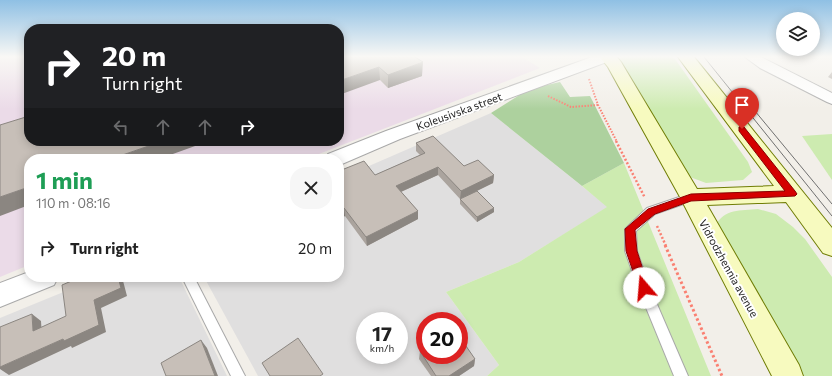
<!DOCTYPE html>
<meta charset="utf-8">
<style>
:root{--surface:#fff;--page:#f6f6f6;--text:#222;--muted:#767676}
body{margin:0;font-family:Commissioner,sans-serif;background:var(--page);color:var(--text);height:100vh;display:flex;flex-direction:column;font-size:15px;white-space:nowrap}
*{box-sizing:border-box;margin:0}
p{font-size:13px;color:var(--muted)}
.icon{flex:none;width:22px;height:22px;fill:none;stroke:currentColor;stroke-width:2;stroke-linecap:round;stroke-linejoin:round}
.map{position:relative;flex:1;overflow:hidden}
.details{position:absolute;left:24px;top:154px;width:320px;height:128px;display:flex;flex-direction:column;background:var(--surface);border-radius:16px;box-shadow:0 2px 10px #0003}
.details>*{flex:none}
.hud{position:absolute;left:24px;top:24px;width:320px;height:122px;border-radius:16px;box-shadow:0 2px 10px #0003;background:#202124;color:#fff;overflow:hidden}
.controls{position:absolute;left:776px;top:12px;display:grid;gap:8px}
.controls a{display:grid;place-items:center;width:44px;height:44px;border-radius:50%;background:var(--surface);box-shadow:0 2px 10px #0003;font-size:20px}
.speed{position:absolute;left:356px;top:312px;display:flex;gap:8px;font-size:20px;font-weight:700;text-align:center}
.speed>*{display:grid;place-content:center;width:52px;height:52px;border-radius:50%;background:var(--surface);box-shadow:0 2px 10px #0003;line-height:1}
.speed small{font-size:10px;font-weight:400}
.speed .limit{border:6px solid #d22;background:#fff;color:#111}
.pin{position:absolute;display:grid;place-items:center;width:34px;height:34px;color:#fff;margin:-41px -17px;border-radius:50% 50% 50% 0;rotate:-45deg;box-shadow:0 0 4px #0007}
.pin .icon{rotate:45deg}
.me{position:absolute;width:44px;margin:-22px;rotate:342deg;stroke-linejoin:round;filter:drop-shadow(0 0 3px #0008)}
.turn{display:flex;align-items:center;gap:14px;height:84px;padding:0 12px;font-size:18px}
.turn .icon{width:52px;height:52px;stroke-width:2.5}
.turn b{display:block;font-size:28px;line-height:34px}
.lanes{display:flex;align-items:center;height:38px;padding:0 12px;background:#0003;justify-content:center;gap:20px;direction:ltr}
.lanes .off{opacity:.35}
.round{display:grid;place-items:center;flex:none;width:42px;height:42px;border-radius:16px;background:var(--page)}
.head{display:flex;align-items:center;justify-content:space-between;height:68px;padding:0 12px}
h1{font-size:24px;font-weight:700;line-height:30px;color:#1e9e55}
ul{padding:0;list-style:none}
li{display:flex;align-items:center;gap:12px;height:52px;padding:0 12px}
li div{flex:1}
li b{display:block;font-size:15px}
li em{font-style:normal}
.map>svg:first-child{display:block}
</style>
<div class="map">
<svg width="832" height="376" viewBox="0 0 832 376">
<rect width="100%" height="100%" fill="#f2efe9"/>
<g fill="#e0dfdf" fill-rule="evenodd">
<path d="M491,113L608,207L519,262L446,292L499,365L487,376H258L204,277H339V179ZM365,321H399V355H365ZM425,321H459V355H425Z"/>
<polygon points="100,277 179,277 227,376 0,376 0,318"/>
</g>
<polygon fill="#ebdbe8" points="0,57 29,57 29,141 339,141 339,57 522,57 540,68 306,159 29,159 29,265 0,277"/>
<g fill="#cdebb0">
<polygon points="621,57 672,57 675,59 748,162 752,172 743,180 706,183 690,177 683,171 620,61"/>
<polygon points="832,134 832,180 802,136"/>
<polygon points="624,163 711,376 487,376 499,365 446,292 519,262 607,207 582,186"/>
<path d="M758,209L776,214L793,227L805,239L832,277V376H800L715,226C725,208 740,211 758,209Z"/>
</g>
<polygon fill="#add19e" points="560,82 570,97 590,96 624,163 582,186 491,113 529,89"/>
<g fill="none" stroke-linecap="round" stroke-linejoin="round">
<g stroke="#a9a9a9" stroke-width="2">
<g id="service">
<polygon points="691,193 695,194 696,197 695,200 655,214 636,231 637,251 650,288 688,376 674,376 638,288 625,251 625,229 647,208"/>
<polygon points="182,277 194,277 245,376 231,376"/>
</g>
</g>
<g stroke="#a9a9a9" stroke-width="2">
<polygon id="minor" points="745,57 761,57 832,93 832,104 827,102 760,68"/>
</g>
<g stroke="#a9a9a9" stroke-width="2">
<g id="tertiary">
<polygon points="592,57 614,57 612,60 400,139 342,164 339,165 339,159 325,159 328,154 386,131"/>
<polygon points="29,272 29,277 58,277 54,285 0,307 0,283"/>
</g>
</g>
<g stroke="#707d05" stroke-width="2">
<polygon id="secondary" points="600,57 617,57 621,62 697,189 774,186 678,57 694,57 832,228 832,256 823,253 786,202 707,205 799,365 803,376 772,376 680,197 608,67"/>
</g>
<g stroke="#fa8072" stroke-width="2" stroke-dasharray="1.5 1.5" stroke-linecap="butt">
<polyline points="589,79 598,105 617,142"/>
<polyline points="548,96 571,107 598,105"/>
</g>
<g stroke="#fa8072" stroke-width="2.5" stroke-dasharray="2 2" stroke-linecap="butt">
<polyline points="616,141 645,198"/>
<polyline points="657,226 666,246"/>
</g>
<polyline stroke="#fa8072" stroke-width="3" stroke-dasharray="2.5 2.5" stroke-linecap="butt" points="665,245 722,376"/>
<use href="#service" fill="#fff" fill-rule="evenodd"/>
<use href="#minor" fill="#fff" fill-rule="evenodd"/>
<use href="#tertiary" fill="#fff" fill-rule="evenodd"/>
<use href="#secondary" fill="#f7fabf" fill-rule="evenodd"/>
<g stroke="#707070" stroke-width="1">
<polyline points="704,57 832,216"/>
<polyline points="745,99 832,204"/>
</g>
</g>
<g fill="#aba49e">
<polygon points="339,57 422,76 388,88 380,80"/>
<polygon points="832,72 832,79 828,77"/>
<polygon points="416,143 464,166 494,175 493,183 477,191 494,208 494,212 477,222 460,204 460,199 438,175 401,192 418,211 418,219 367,246 345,216 339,219 339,171 375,175 420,155 416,151"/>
<polygon points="420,351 475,359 474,366 459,376 431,376 419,359"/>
</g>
<g fill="#8b8681">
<polygon points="423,62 422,76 388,88 388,75"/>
<polygon points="379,67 380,80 339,95 339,81"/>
<polygon points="163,141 209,141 159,159 111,159"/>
<polygon points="438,167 438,175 396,194 396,186"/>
<polygon points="494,175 493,183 460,199 461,191"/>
<polygon points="29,187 29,205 0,216 0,197"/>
<polygon points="344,208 345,216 339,219 339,210"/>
<polygon points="494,208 494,212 477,222 477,217"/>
<polygon points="418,211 418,219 367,246 366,237"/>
<polygon points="118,277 122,277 127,296 101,308 106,332 72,348 71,346 9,375 0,369 0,367 63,339 94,300"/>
<polygon points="219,277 233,277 222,282"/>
<polygon points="32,314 41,321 42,338 33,331"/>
<polygon points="201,340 207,348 218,376 215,376"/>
<polygon points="475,359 474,366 459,376 449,376"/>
</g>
<g fill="#c7bfb8" stroke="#8b8681">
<polygon points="339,57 415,57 423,62 388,75 379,67 339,81"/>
<polygon points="29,116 29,141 163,141 111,159 29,159 29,187 0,197 0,125"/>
<polygon points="433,136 464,166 478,160 494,175 461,191 438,167 396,186 418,211 366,237 344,208 339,210 339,171 364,161 375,175 425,153 416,143"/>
<polygon points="477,191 494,208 477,217 460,199"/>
<polygon points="81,277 118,277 121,288 94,300 99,325 64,341 63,339 0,367 0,327 32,314 33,331 66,316 62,285"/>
<polygon points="459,336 475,359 449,376 436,376 420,351 425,348 425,355 459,355"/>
<polygon points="298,338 323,374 320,376 270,376 262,363"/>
<polygon points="201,340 215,376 166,376 161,363"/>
</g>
<linearGradient id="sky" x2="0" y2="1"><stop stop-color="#8fc0e4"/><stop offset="0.52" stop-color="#f9f8f5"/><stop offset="1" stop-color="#f9f8f5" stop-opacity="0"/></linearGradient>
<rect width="832" height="109" fill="url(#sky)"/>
<polygon fill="#d40000" stroke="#8a0000" points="742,126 744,127 795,191 797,194 795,196 691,201 655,214 635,230 637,251 649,288 648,292 644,293 640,292 626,251 625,229 648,209 691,194 785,191 739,131 739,127"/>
<g text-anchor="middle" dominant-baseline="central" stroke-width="4" stroke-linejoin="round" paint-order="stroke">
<g font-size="11" fill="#222" stroke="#fff">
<text transform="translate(459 111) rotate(-20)">Koleusivska street</text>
<text transform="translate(729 268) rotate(61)">Vidrodzhennia avenue</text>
</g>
</g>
</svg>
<div class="controls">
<a><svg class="icon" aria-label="layers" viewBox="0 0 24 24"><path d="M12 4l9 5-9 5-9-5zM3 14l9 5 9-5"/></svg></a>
</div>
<div class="speed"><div>17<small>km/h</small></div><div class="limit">20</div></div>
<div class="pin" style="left:742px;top:129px;background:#d93025"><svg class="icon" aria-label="arrive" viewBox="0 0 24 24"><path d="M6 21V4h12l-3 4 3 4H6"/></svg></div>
<svg class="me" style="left:644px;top:288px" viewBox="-20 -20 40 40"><circle r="19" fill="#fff"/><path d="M0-13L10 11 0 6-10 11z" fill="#d40000"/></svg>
<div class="hud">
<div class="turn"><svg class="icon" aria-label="right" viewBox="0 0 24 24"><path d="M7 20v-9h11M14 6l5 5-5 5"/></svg><div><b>20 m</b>Turn right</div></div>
<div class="lanes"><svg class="icon off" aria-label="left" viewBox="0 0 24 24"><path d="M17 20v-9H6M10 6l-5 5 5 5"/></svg><svg class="icon off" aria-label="ahead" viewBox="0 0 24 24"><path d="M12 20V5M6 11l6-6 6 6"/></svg><svg class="icon off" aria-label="ahead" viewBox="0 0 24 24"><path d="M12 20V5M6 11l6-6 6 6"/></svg><svg class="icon" aria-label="right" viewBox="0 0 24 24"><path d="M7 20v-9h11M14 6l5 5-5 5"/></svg></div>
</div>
<section class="details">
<div class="head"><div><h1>1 min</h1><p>110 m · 08:16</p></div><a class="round"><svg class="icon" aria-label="close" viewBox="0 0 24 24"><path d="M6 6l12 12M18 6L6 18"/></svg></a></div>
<ul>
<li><svg class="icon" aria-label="right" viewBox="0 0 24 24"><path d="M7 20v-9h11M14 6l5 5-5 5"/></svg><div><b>Turn right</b></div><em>20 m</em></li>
</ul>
</section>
</div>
